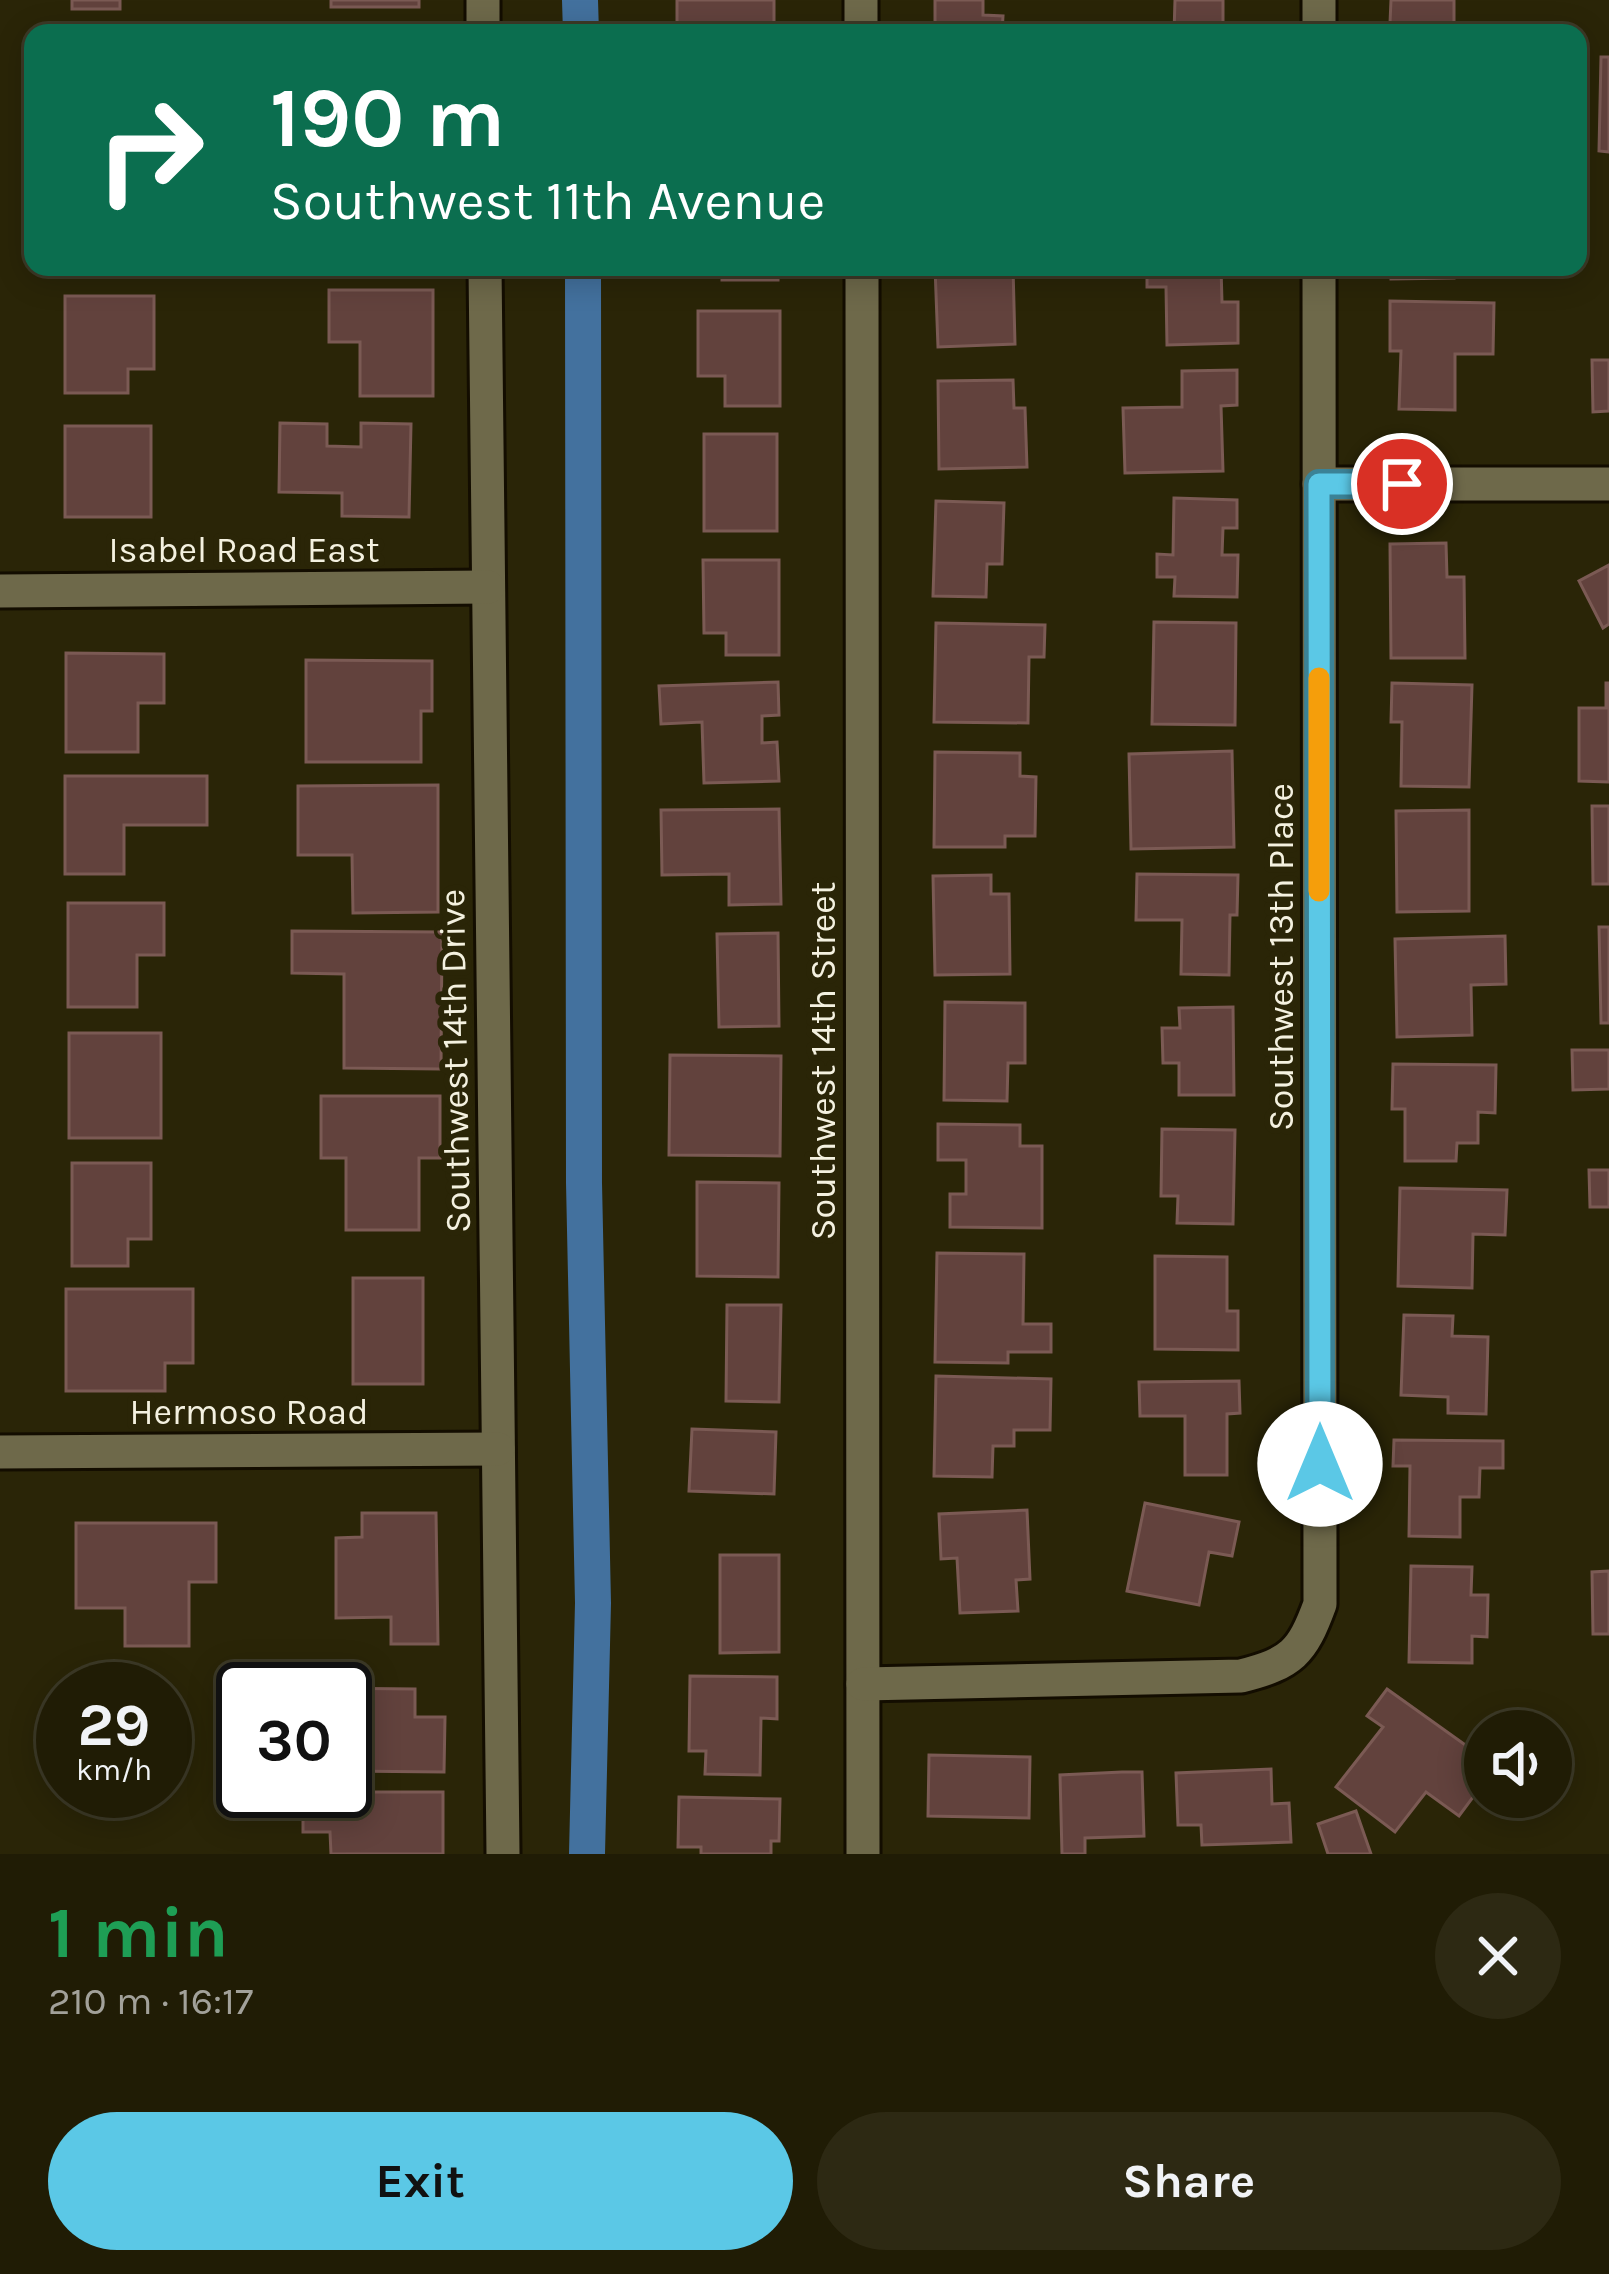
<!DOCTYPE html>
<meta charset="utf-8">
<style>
:root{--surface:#201c05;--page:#2d2913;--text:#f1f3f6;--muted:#a2a19a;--line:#3d3a27;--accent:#5bc8e6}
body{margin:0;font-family:Karla,sans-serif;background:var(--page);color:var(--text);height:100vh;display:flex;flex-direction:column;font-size:45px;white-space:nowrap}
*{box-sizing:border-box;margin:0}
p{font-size:39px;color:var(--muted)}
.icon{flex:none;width:66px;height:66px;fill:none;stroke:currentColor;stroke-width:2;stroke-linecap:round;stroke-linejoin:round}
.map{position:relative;height:1854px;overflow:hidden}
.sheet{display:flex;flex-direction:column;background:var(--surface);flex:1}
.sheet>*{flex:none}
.top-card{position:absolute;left:24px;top:24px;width:1563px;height:252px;border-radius:24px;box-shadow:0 6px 30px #0003,0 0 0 3px var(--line);background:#0b6e4f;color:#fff;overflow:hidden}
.controls{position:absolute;left:1464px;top:1710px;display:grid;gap:24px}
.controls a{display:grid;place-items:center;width:108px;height:108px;border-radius:50%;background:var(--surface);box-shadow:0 6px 30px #0003,0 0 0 3px var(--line);font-size:60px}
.speed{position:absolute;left:36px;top:1662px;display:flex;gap:24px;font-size:60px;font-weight:700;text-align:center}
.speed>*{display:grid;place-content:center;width:156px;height:156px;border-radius:50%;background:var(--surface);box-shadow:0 6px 30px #0003,0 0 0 3px var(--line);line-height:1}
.speed small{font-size:30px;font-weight:400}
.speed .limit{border:6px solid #111;border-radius:18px;background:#fff;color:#111}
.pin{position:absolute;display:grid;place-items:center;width:102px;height:102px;color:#fff;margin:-51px;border:6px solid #fff;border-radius:50%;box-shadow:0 3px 12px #0007}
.me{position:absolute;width:132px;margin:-66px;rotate:0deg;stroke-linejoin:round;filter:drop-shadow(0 0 9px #0008)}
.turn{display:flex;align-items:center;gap:42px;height:252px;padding:0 48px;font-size:54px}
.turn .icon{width:156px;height:156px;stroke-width:2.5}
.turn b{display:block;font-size:84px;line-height:102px}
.round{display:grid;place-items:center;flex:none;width:126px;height:126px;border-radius:63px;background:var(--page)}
.head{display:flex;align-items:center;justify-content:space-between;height:204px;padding:0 48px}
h1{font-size:72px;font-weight:700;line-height:90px;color:#1e9e55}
.cta{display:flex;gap:24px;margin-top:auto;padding:24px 48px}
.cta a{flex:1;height:138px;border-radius:72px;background:var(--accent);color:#111;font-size:48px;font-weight:700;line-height:138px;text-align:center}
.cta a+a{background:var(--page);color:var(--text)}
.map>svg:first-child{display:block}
</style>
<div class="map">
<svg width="1609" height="1854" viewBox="0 0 1609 1854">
<rect width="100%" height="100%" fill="#2a2507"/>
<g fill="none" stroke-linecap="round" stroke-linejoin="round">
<g stroke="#43719e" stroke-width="36">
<polyline points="580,0 581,33"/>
<polyline points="583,267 584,1183 593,1603 587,1854"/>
</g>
</g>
<g fill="#62423d" stroke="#7b5a54" stroke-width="3">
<rect x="72" y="0" width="48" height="9"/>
<rect x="331" y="0" width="88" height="7"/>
<rect x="677" y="0" width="97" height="33"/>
<polygon points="935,0 983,0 983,15 1003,16 1002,33 935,33"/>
<polygon points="1175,0 1223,0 1223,33 1174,33"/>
<polygon points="1391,0 1454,0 1454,24 1390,23"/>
<polygon points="1601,57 1609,57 1609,152 1599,151"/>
<rect x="722" y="267" width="56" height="13"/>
<polygon points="935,267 1013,267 1015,344 938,347"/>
<polygon points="1147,267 1221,267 1222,302 1238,302 1238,343 1167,345 1166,287 1147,287"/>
<polygon points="1391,267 1454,267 1454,278 1391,279"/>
<polygon points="329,290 433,290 433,396 360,396 360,342 329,342"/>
<polygon points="65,296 154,296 154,369 128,369 128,393 65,393"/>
<polygon points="1390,301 1494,303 1493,354 1455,354 1455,410 1399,409 1401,351 1390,351"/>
<polygon points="698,311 780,311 780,406 725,406 725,376 698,376"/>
<polygon points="1592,360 1609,360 1609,411 1593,412"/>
<polygon points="1237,370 1237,405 1221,406 1223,471 1125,473 1123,408 1182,407 1182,371"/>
<polygon points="1013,380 1014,408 1025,408 1027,467 939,469 938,381"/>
<polygon points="280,423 327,424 327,446 361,447 361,423 411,424 409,517 342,516 342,493 279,492"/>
<rect x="65" y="426" width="86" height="91"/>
<rect x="704" y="434" width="73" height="97"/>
<polygon points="1174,498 1237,500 1237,528 1223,528 1222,555 1238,555 1237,597 1174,596 1175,577 1157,577 1157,554 1173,555"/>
<polygon points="936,501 1004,503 1002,564 987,564 986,597 933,596"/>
<polygon points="1446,543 1447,577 1464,577 1465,658 1391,658 1390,544"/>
<polygon points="703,560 779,560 779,655 726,655 726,633 704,633"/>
<polygon points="1609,565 1609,624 1603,628 1579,581"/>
<polygon points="1154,622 1236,623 1235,725 1152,724"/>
<polygon points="936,623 1045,625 1044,657 1029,657 1028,723 934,722"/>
<polygon points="66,653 164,654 164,703 138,703 138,752 66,752"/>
<polygon points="306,660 432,661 432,711 421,711 421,762 306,762"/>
<polygon points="778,682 779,715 762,716 762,743 777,742 779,781 704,783 702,722 661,724 659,686"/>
<polygon points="1392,683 1472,685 1469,787 1401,786 1402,722 1391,722"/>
<polygon points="1606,683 1609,683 1609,782 1579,781 1579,708 1606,708"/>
<polygon points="1232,751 1234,847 1131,849 1129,754"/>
<polygon points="935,752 1020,753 1020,776 1036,777 1035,836 1005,836 1005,847 934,847"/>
<polygon points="65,776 207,776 207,825 124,825 124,874 65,874"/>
<polygon points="438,785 438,912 353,913 352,855 298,855 298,786"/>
<polygon points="1592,806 1609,806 1609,884 1593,884"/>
<polygon points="779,809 781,904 729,905 729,874 662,875 661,810"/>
<polygon points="1469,810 1469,911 1397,912 1396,811"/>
<polygon points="1137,874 1238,875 1237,915 1230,915 1229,975 1181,974 1182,920 1136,920"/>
<polygon points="991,875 991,894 1009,894 1010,974 935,975 933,876"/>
<polygon points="68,903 164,903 164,955 137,955 137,1007 68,1007"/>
<polygon points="1599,927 1609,927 1609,1023 1601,1023"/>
<polygon points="292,931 442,932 441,1069 344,1068 344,974 292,973"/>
<polygon points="778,933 779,1026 719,1027 717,934"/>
<polygon points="1505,936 1506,984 1471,985 1472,1035 1397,1037 1395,939"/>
<polygon points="945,1002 1025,1003 1025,1063 1008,1063 1007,1101 944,1100"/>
<polygon points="1233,1007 1234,1095 1179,1095 1179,1063 1163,1063 1162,1028 1180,1028 1179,1008"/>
<rect x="69" y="1033" width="92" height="105"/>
<polygon points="1572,1050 1609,1050 1609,1089 1573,1090"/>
<polygon points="670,1055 781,1056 780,1156 669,1155"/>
<polygon points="1393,1064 1496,1065 1495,1113 1478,1112 1478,1143 1457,1143 1456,1161 1405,1161 1405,1109 1392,1109"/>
<polygon points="321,1096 440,1096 440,1158 419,1158 419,1230 346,1230 346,1158 321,1158"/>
<polygon points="938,1124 1020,1125 1020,1146 1042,1146 1042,1228 950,1227 950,1194 966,1194 966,1160 938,1160"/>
<polygon points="1162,1129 1235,1130 1233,1224 1177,1223 1178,1196 1161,1196"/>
<polygon points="72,1163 151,1163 151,1239 128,1239 128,1266 72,1266"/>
<polygon points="1589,1170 1609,1170 1609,1207 1590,1207"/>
<polygon points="697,1182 779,1183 778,1277 697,1276"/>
<polygon points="1400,1188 1507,1190 1505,1235 1473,1234 1472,1288 1398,1286"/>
<polygon points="937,1253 1024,1254 1023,1324 1051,1324 1051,1352 1008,1352 1008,1363 935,1362"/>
<polygon points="1155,1256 1227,1257 1227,1311 1238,1311 1238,1350 1155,1349"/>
<rect x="353" y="1278" width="70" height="106"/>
<polygon points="66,1289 193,1289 193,1363 165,1363 165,1391 66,1391"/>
<polygon points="727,1305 781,1305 779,1402 726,1401"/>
<polygon points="1404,1315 1453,1316 1452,1336 1488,1337 1486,1414 1448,1413 1448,1397 1401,1395"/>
<polygon points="936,1376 1051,1379 1050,1430 1014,1430 1014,1446 993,1446 992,1477 934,1476"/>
<polygon points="1239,1381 1240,1413 1227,1414 1227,1475 1185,1475 1185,1416 1140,1416 1139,1382"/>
<polygon points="692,1429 776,1432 774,1494 689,1491"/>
<polygon points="1394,1440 1503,1441 1503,1468 1480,1468 1479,1497 1460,1497 1460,1537 1409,1536 1410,1466 1393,1466"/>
<polygon points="1145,1503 1239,1522 1232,1556 1209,1552 1199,1605 1127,1591"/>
<polygon points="1027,1510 1030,1579 1016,1580 1018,1611 960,1613 957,1558 941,1559 939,1514"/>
<polygon points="362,1513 436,1513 438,1644 391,1644 391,1617 336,1618 336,1538 362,1537"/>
<polygon points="76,1523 216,1523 216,1582 189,1582 189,1646 125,1646 125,1608 76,1608"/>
<polygon points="720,1555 779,1555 779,1652 720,1653"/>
<polygon points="1411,1566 1472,1567 1471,1595 1488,1595 1487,1637 1472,1636 1472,1663 1409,1662"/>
<polygon points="1609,1571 1609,1634 1593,1634 1592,1572"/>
<polygon points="690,1676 777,1677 777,1719 761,1718 760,1775 705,1774 706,1751 689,1751"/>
<polygon points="317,1688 415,1689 415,1717 445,1717 444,1772 345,1771 345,1689"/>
<polygon points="1387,1689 1485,1759 1485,1781 1459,1816 1426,1792 1395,1832 1336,1787 1383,1727 1367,1716"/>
<polygon points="929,1755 1030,1757 1029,1818 928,1816"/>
<polygon points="1271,1769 1272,1804 1289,1803 1291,1842 1202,1845 1201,1825 1178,1825 1176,1773"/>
<polygon points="1122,1772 1142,1772 1144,1836 1085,1838 1085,1854 1062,1854 1060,1775"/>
<polygon points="303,1792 443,1792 443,1854 331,1854 330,1832 303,1832"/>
<polygon points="679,1797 780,1799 779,1841 771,1841 771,1854 701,1854 701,1847 678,1847"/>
<polygon points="1356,1811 1371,1854 1328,1854 1318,1824"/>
</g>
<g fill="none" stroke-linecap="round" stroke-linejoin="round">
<g stroke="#130d00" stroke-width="39">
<g id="street">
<polyline points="483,0 483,33"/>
<polyline points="861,0 861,33"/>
<polyline points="1319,0 1319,33"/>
<polyline points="485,267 503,1854"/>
<polyline points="862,267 863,1854"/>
<polyline points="1319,484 1609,484"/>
<polyline points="0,591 488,587"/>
<polyline points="0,1452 498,1449"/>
<path d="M863,1684L1241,1676C1292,1663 1302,1653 1320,1604L1319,267"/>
</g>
</g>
<use href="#street" stroke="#6e694a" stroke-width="33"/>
</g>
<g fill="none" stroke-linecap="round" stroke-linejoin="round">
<g stroke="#3b8296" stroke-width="30">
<polyline id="route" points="1320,1464 1319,484 1402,484"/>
</g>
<use href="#route" stroke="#5bc8e6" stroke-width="21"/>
<polyline stroke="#f59e0b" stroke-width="21" points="1319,678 1319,891"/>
</g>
<g text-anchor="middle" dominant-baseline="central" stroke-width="12" stroke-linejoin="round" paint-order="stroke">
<g font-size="36" fill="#f4f1e0" stroke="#2a2507">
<text x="244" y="550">Isabel Road East</text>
<text transform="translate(1281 957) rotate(-90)">Southwest 13th Place</text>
<text transform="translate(455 1061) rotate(-91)">Southwest 14th Drive</text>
<text transform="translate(823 1061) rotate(-90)">Southwest 14th Street</text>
<text x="249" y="1412">Hermoso Road</text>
</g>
</g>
</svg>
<div class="controls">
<a><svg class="icon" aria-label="sound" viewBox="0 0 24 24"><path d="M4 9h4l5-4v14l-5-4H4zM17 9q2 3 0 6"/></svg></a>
</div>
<div class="speed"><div>29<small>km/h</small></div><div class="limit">30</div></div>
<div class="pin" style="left:1402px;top:484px;background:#d93025"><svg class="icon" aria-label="arrive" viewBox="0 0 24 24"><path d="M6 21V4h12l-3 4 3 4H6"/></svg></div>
<svg class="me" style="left:1320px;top:1464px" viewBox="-20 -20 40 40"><circle r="19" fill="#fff"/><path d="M0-13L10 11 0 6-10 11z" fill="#5bc8e6"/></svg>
<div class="top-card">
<div class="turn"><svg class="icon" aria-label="right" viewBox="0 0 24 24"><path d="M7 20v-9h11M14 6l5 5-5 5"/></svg><div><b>190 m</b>Southwest 11th Avenue</div></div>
</div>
</div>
<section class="sheet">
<div class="head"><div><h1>1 min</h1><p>210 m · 16:17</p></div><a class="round"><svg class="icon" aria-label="close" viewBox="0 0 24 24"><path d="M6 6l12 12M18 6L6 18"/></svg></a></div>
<div class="cta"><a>Exit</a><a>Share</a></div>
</section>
